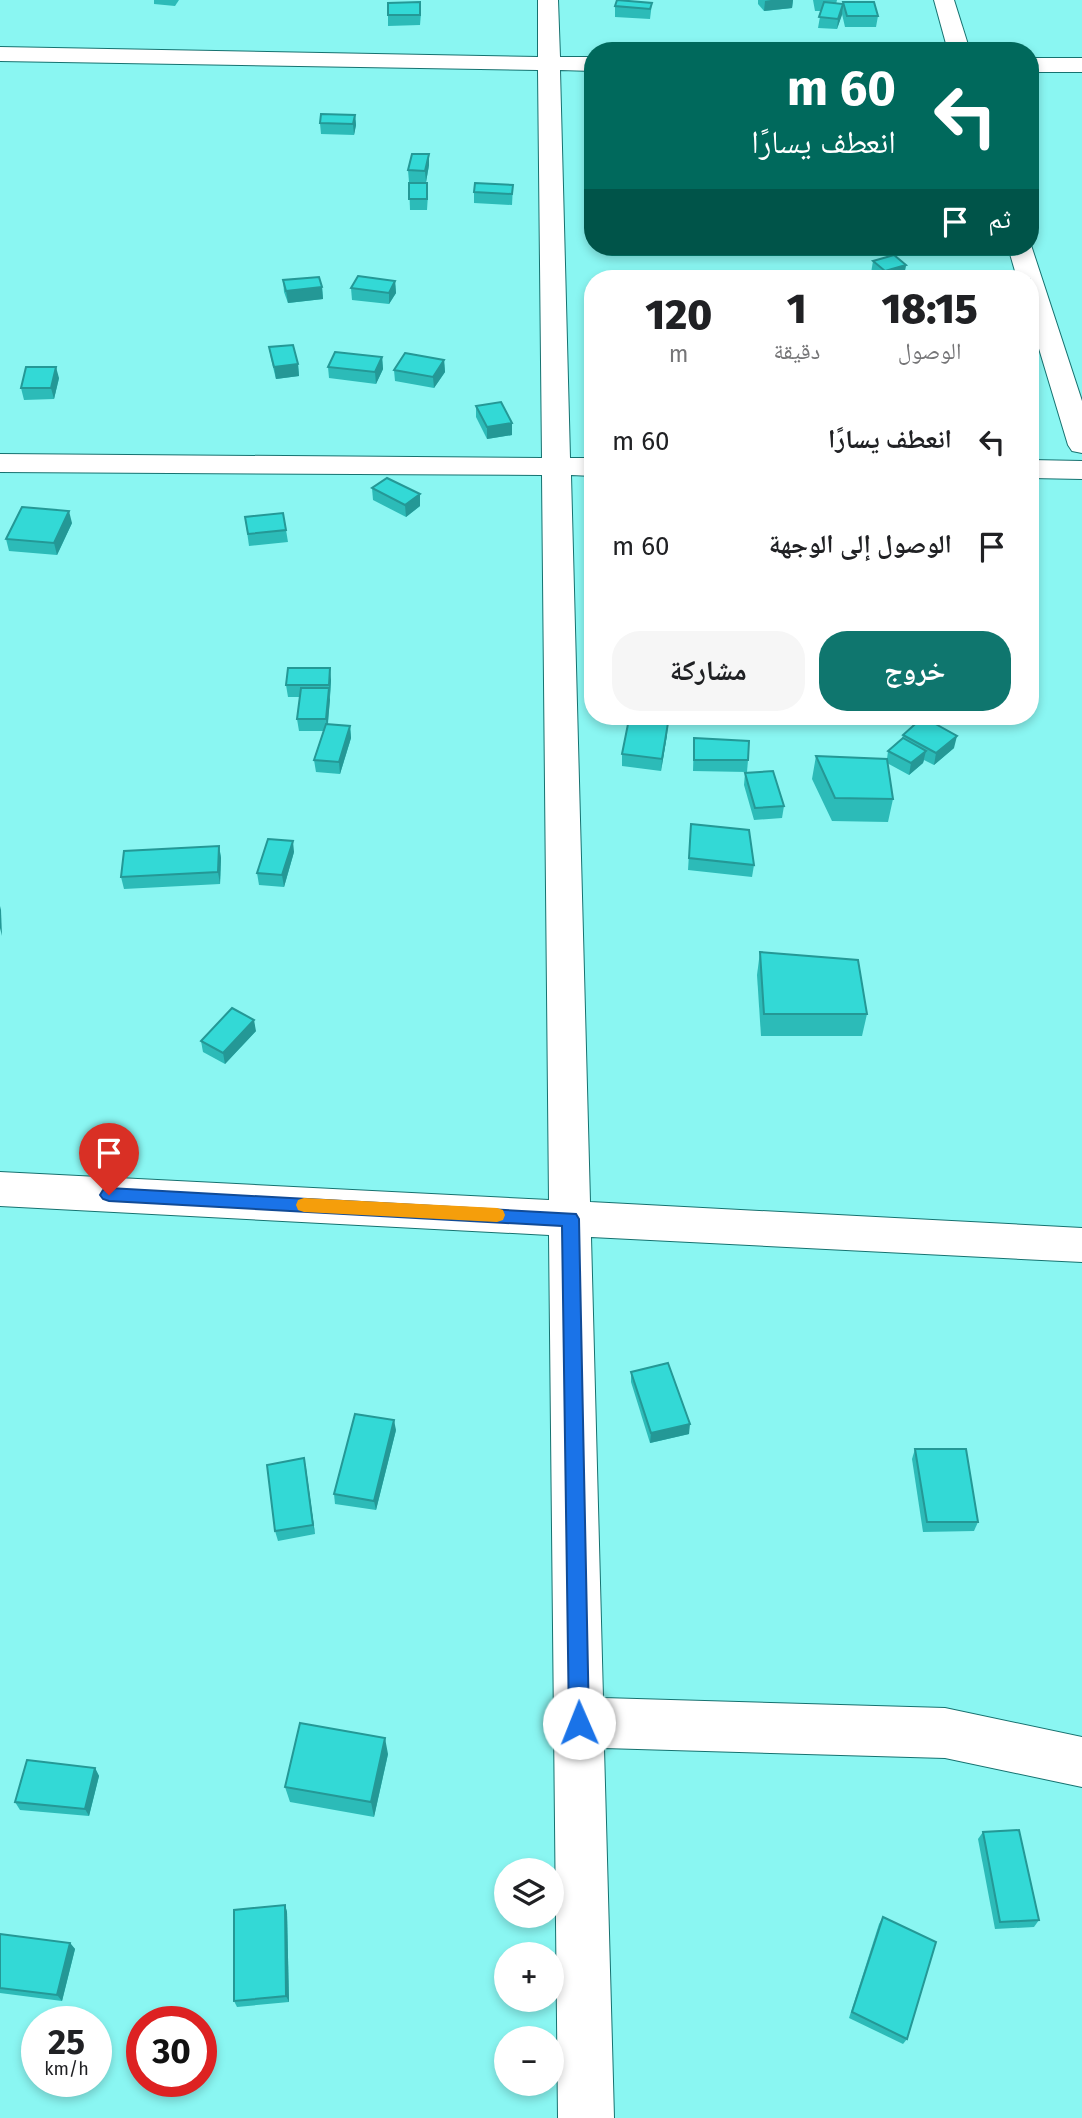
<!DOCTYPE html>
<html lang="ar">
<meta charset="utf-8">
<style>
:root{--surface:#fff;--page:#f6f6f6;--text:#202124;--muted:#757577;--accent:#0f766e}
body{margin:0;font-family:"Fira Sans","Noto Naskh Arabic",sans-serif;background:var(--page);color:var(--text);direction:rtl;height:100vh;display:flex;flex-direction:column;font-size:26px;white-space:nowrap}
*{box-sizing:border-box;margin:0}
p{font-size:23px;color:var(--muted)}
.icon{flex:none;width:38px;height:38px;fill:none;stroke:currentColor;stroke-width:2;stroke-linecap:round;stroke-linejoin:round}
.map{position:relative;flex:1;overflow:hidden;direction:ltr}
.side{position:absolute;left:584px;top:270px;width:455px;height:455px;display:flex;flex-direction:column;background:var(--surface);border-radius:28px;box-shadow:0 4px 10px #0003;direction:rtl}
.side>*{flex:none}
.hud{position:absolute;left:584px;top:42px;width:455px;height:214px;border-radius:28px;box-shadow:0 4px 10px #0003;direction:rtl;background:#00695c;color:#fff;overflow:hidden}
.fabs{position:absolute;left:494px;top:1858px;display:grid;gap:14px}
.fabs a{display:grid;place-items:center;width:70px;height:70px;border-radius:50%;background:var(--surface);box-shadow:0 4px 10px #0003;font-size:35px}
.speed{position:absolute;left:21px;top:2006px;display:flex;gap:14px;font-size:35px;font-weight:700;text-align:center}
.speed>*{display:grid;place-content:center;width:91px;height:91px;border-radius:50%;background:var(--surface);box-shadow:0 4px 10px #0003;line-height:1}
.speed small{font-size:18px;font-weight:400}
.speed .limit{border:10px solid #d22;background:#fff;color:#111}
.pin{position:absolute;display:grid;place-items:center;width:60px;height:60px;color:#fff;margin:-72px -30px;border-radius:50% 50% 50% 0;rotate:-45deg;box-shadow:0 0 7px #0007}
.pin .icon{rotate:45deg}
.me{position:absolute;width:77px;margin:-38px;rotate:359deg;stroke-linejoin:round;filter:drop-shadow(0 0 5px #0008)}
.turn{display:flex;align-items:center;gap:24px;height:147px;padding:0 28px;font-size:32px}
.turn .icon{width:91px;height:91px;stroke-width:2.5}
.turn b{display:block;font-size:49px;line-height:60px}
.then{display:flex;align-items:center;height:66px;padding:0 28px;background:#0003;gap:14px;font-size:26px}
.eta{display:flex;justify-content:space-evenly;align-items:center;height:119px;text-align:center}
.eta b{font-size:42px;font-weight:800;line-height:49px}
.button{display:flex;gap:14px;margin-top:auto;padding:14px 28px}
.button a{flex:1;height:80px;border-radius:28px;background:var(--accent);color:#fff;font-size:28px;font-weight:800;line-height:80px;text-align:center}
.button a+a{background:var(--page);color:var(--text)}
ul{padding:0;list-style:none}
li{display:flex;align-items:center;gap:21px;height:105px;padding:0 28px}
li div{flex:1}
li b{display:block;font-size:26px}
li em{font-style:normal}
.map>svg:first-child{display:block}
</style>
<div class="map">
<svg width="1082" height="2118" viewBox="0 0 1082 2118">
<rect width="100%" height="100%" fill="#8af6f2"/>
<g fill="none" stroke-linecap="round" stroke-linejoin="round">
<g stroke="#167270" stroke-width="2">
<g id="minor">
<polygon points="538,0 558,0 560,57 593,57 593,71 560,70 570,458 593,458 593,476 571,475 590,1202 1082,1228 1082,1262 591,1237 603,1698 945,1708 1082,1737 1082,1787 945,1758 604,1748 614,2118 558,2118 549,1235 0,1206 0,1172 549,1200 542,475 0,472 0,454 542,458 538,70 0,61 0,47 538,57"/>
<polygon points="934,0 954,0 970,51 948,51"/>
<rect x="1031" y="58" width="51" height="14"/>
<polygon points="1031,245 1082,401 1082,453 1072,451 1068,445 1031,322 1031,278 1017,278 1008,247 1031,247"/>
<polygon points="1031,460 1082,461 1082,479 1031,478"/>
</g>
</g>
<use href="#minor" fill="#fff" fill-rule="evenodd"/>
</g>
<g fill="#2cbbb8">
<polygon points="154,0 179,0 175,6 154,4"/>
<polygon points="758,0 793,0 792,8 764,11 758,4"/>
<polygon points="813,0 837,0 836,4 843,4 843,2 878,16 876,27 845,27 842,14 837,29 818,28 821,11 815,11"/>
<polygon points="652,3 650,19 615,17 615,6"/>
<polygon points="421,13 420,25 388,26 388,15"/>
<polygon points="355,115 356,125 354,135 321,134 320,123"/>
<polygon points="429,154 429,165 426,182 409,182 408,170"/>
<polygon points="409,183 428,194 427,210 410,210"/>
<polygon points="513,185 512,205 474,203 474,192"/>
<polygon points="818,247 835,247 834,253 817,251"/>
<polygon points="873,261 906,265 904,276 898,278 878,278 871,273"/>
<polygon points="283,280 322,287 323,299 288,303 284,292"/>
<polygon points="395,281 396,293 389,304 352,300 351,288"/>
<polygon points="269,347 298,364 299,376 276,379 271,359"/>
<polygon points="382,357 383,369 376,384 329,378 328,367"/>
<polygon points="444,360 445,372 434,388 395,381 394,370"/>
<polygon points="59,378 54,399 24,400 21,388"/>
<polygon points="476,406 512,423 512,435 487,439 476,417"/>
<polygon points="372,488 420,506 406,517 373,500"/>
<polygon points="245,517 286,530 288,542 249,546"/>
<polygon points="72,523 57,555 9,551 6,539"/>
<polygon points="331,680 328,724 350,726 351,738 340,774 316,772 314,760 324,731 299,731 297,719 300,697 288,697 286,685"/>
<polygon points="715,716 741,716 740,720 715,720"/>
<polygon points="667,735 661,771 622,766 622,754"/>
<polygon points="903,735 954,748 934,765 924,760 923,763 909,775 887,763 893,799 888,822 832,821 812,779 816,756 887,759 888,751 902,739"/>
<polygon points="694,738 748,760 747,772 693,771"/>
<polygon points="745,773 784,806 782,818 754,820 744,785"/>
<polygon points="691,824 754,865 752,877 688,870"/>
<polygon points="219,846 221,858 220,884 124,889 121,877"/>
<polygon points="294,852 284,887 259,885 257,873"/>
<polygon points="760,952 867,1014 862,1036 761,1036 757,975"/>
<polygon points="256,1031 225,1064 203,1052 201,1041"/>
<polygon points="631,1372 689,1434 650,1443 631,1382"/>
<polygon points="396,1430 376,1510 335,1504 334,1494"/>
<polygon points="915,1449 978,1522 974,1531 923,1532 912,1459"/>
<polygon points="304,1458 315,1534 278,1541 275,1531"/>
<polygon points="388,1754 374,1817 290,1802 285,1787"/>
<polygon points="95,1768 99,1776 89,1816 20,1810 15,1802"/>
<polygon points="983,1832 1039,1920 1034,1927 995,1929 978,1839"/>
<polygon points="285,1905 287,1912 289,2002 237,2007 234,2001"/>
<polygon points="883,1917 907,2039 903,2044 849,2018 879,1924"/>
<polygon points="0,1934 70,1943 75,1949 62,2001 0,1993"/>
</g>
<g fill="#249896">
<polygon points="771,0 793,0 792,8 764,11 765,1"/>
<polygon points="843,4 842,15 837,29 838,19"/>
<polygon points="355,115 356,125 354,135 353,124"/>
<polygon points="429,154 429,165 426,182 425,171"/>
<polygon points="906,265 904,276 898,278 884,278 885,271"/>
<polygon points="395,281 396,293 389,304 389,293"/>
<polygon points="322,287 323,299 288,303 286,291"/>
<polygon points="382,357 383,369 376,384 375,372"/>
<polygon points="444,360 445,372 434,388 433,377"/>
<polygon points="298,364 299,376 276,379 274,367"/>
<polygon points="56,367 59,378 54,399 51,388"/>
<polygon points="512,423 512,435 487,439 487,427"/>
<polygon points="420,494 420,506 406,517 405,505"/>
<polygon points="69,511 72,523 57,555 54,543"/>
<polygon points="330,668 331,680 330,697 329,685"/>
<polygon points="329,688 330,700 327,731 326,719"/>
<polygon points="668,723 667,735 661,771 662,759"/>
<polygon points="350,726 351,738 340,774 339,762"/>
<polygon points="957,736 954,748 934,765 936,753"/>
<polygon points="926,751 923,763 909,775 911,763"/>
<polygon points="293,841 294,852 284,887 282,875"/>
<polygon points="219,846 221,858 220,884 218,872"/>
<polygon points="0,906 1,910 2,936 0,928"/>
<polygon points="254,1020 256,1031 225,1064 223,1053"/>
<polygon points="394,1420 396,1430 376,1510 374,1501"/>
<polygon points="690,1424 689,1434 650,1443 651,1433"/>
<polygon points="304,1458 306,1468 315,1534 313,1525"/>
<polygon points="385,1738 388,1754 374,1817 371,1802"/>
<polygon points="95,1768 99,1776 89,1816 85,1809"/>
<polygon points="285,1905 287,1912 289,2002 286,1996"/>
<polygon points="70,1943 75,1949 62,2001 57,1995"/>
</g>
<g fill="#33d9d6" stroke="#249896" stroke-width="2">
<polygon points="617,0 652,3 650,9 615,6"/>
<polygon points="420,2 420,15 388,15 388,3"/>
<polygon points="824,2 843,4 838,19 819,17"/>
<polygon points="843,2 874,2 878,16 847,16"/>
<polygon points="321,114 355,115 353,124 320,123"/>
<polygon points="412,154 429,154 425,171 408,170"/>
<rect x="409" y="183" width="18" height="16"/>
<polygon points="475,183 513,185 512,194 474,192"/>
<polygon points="894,255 906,265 885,271 873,261"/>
<polygon points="775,271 777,278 757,278 755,272"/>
<polygon points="358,276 395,281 389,293 351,288"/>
<polygon points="319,277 322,287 286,291 283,280"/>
<polygon points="293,345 298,364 274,367 269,347"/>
<polygon points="335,352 382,357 375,372 328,367"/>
<polygon points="405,353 444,360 433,377 394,370"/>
<polygon points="26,367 56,367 51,388 21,388"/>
<polygon points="501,402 512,423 487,427 476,406"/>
<polygon points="387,478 420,494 405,505 372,488"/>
<polygon points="22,507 69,511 54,543 6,539"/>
<polygon points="283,513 286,530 248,534 245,517"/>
<polygon points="288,668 330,668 329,685 286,685"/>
<polygon points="301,688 329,688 326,719 297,719"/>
<polygon points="923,717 957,736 936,753 903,735"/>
<polygon points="629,719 668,723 662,759 622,754"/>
<polygon points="326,724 350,726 339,762 314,760"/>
<polygon points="694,738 749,741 748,760 694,760"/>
<polygon points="903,738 926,751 911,763 888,751"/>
<polygon points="816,756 887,759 893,799 835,798"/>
<polygon points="773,771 784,806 755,808 745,773"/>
<polygon points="691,824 749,830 754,865 689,858"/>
<polygon points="268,839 293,841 282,875 257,873"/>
<polygon points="219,846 218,872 121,877 124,851"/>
<polygon points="760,952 858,960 867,1014 764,1014"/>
<polygon points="232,1008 254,1020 223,1053 201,1041"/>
<polygon points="668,1363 690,1424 651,1433 631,1372"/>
<polygon points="355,1414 394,1420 374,1501 334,1494"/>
<polygon points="915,1449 966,1449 978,1522 927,1522"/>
<polygon points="304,1458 313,1525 275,1531 267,1465"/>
<polygon points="300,1723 385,1738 371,1802 285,1787"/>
<polygon points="27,1760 95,1768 85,1809 15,1802"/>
<polygon points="1019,1830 1039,1920 1000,1922 983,1832"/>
<polygon points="285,1905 286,1996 234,2001 234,1910"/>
<polygon points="883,1917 936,1942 907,2039 852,2012"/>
<polygon points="0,1934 70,1943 57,1995 0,1988"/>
</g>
<polygon fill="#1a73e8" stroke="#114b97" stroke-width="2" points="109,1188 576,1214 579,1219 589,1723 586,1730 579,1733 572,1730 569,1723 562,1226 109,1201 103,1199 100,1195 103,1190"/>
<polygon fill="#f59e0b" points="304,1198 497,1208 503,1210 505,1215 503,1220 497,1222 304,1212 298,1210 296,1205 298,1200"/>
</svg>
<div class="fabs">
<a><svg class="icon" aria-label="layers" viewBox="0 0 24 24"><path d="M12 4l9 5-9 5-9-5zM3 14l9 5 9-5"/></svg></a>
<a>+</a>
<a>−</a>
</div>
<div class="speed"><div>25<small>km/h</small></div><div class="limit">30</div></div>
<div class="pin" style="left:109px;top:1195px;background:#d93025"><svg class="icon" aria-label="arrive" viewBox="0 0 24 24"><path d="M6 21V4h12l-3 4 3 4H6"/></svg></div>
<svg class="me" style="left:579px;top:1723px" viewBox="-20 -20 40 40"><circle r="19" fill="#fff"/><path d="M0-13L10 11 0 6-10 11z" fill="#1a73e8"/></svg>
<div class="hud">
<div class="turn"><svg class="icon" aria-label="left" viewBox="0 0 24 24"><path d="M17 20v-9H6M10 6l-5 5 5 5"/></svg><div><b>60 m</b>انعطف يسارًا</div></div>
<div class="then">ثم<svg class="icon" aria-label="arrive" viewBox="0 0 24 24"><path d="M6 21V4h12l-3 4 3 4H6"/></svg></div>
</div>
<section class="side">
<div class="eta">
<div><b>18:15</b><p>الوصول</p></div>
<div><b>1</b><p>دقيقة</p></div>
<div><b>120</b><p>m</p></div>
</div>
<ul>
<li><svg class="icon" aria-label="left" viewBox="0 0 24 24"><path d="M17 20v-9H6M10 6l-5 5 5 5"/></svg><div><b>انعطف يسارًا</b></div><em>60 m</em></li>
<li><svg class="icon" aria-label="arrive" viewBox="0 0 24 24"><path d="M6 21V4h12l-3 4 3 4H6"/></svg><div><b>الوصول إلى الوجهة</b></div><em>60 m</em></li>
</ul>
<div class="button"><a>خروج</a><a>مشاركة</a></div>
</section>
</div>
